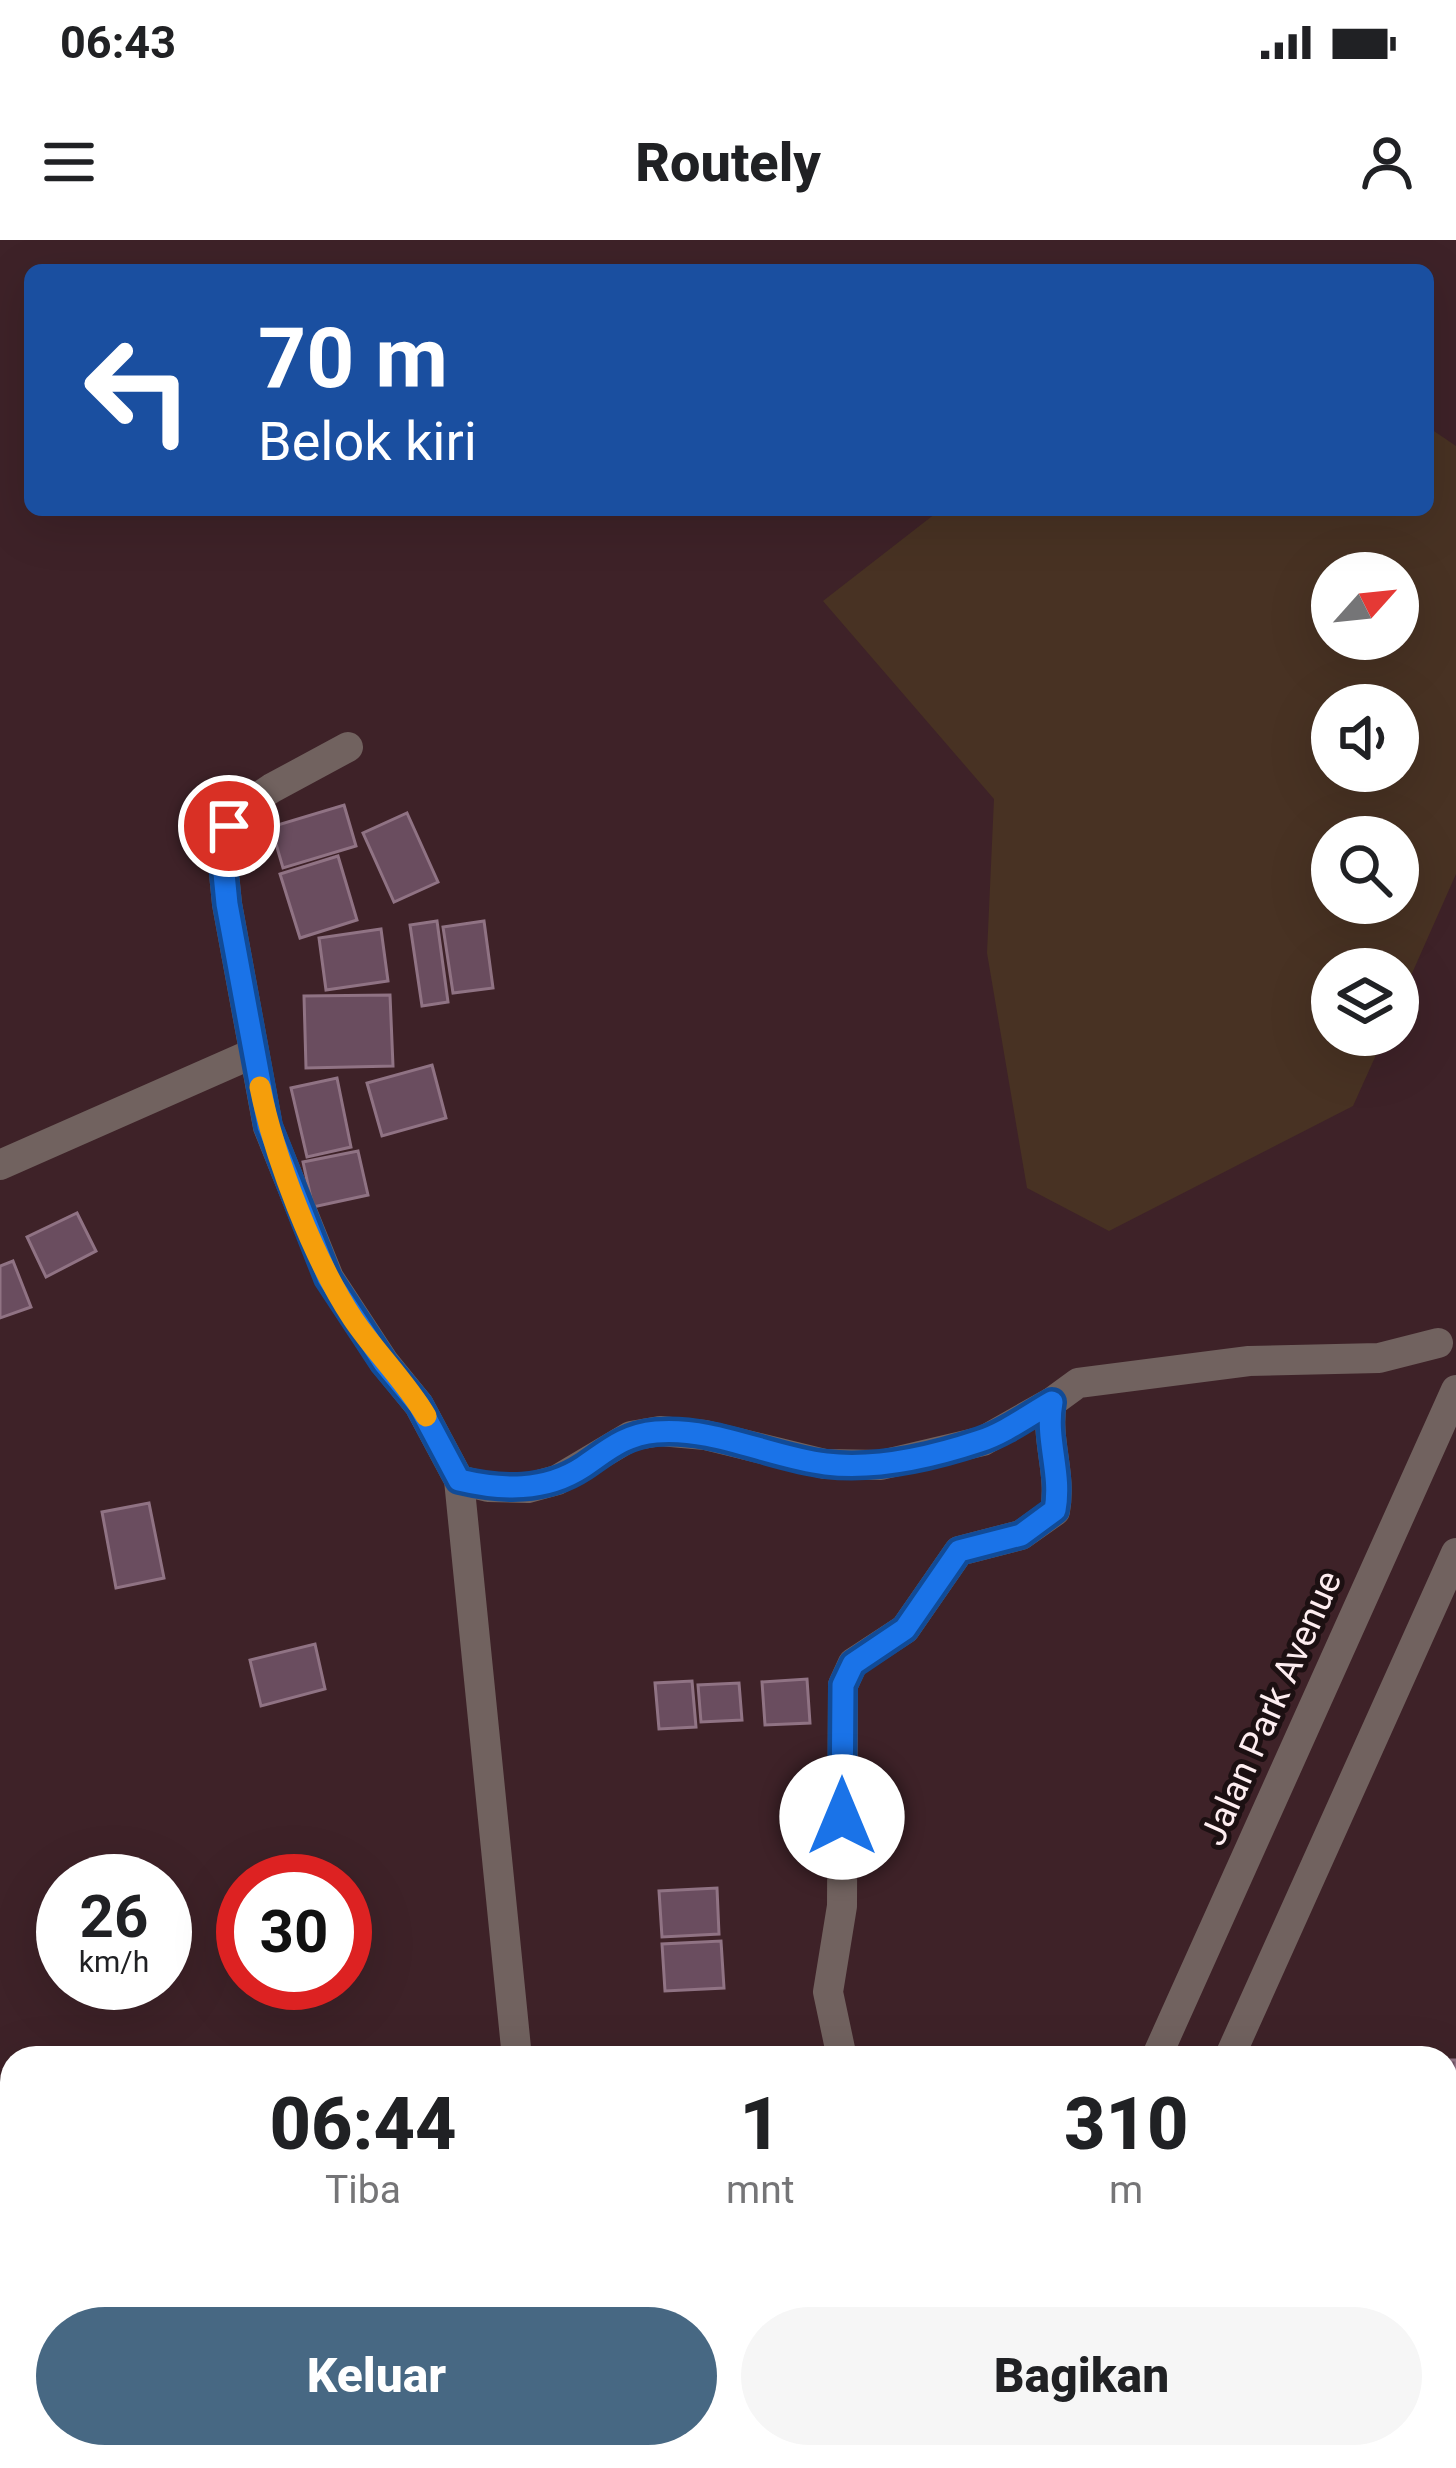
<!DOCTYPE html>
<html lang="id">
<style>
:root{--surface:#fff;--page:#f6f6f6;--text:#202124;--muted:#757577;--accent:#476883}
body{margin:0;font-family:Roboto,sans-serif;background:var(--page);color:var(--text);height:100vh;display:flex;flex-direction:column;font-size:45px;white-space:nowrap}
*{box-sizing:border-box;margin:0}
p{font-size:39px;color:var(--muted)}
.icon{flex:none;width:66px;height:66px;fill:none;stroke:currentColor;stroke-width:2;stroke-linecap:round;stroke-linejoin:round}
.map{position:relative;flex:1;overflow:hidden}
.sheet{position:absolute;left:0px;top:1806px;width:1458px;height:423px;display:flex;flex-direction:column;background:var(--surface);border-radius:36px 36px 0 0;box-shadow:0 12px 48px #0002}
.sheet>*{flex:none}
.banner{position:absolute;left:24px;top:24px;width:1410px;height:252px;border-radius:18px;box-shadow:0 12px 48px #0002;background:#1a4fa0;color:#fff;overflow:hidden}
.needle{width:78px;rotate:63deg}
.fabs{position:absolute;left:1311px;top:312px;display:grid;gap:24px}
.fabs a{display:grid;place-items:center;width:108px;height:108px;border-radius:50%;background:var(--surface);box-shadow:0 12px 48px #0002;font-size:60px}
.speed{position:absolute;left:36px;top:1614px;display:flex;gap:24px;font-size:60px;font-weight:700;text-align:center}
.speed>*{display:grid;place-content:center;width:156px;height:156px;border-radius:50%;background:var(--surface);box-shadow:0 12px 48px #0002;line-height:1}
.speed small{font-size:30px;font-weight:400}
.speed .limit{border:18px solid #d22;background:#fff;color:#111}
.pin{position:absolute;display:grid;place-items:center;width:102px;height:102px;color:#fff;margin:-51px;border:6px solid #fff;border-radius:50%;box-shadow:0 3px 12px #0007}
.me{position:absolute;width:132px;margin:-66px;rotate:0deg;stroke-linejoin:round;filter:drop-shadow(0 0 9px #0008)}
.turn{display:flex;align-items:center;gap:42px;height:252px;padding:0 36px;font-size:54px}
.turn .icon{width:156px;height:156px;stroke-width:2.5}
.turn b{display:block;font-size:84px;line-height:102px}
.eta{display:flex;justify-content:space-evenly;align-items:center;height:204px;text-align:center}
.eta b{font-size:72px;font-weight:800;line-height:84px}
.primary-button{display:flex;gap:24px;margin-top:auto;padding:24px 36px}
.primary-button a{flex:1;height:138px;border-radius:72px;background:var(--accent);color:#fff;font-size:48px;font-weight:800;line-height:138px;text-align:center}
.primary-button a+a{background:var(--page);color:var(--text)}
.status{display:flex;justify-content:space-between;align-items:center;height:84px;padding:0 60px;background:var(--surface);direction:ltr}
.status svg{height:33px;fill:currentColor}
header{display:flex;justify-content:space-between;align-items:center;height:156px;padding:0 36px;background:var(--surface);font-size:54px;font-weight:800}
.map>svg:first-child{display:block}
</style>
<div class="status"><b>06:43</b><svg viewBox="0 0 49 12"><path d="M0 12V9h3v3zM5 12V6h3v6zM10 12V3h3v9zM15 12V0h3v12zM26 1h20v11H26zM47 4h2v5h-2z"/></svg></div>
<header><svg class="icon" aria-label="menu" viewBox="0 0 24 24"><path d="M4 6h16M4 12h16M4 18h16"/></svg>Routely<svg class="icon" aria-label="person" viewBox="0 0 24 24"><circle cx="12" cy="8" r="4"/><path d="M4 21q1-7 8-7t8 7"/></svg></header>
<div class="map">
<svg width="1456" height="2228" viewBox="0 0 1456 2228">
<rect width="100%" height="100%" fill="#3e2228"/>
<path fill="#483223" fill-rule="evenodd" d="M1428,187L1456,206V634L1398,765V729H1332V795H1385L1353,866L1109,991L1027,948L987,713L994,559L823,361L940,270H1428ZM1332,333H1398V399H1332ZM1332,465H1398V531H1332ZM1332,597H1398V663H1332Z"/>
<g fill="#6a4d5f" stroke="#907384" stroke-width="3">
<polygon points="344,565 356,606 283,628 271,587"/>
<polygon points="407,573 438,642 394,662 363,593"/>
<polygon points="338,616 357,680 300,698 280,634"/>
<polygon points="437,681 448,762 422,766 410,685"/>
<polygon points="484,681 493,748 453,753 443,687"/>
<polygon points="381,689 388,741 326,750 319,698"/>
<polygon points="390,755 393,826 306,828 304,756"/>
<polygon points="432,825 446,878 382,896 367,843"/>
<polygon points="337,838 351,907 307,917 291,848"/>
<polygon points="358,911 368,955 313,967 303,922"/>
<polygon points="77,973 96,1011 46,1037 27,997"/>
<polygon points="13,1021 31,1067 0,1078 0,1026"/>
<polygon points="149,1263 164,1338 116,1348 102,1272"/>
<polygon points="315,1404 325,1449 261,1466 250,1420"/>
<polygon points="807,1439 810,1483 765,1485 762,1442"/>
<polygon points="692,1441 696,1487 659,1489 655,1443"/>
<polygon points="739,1443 742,1480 701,1482 698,1445"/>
<polygon points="717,1648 719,1694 662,1697 659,1651"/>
<polygon points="721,1701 724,1748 665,1751 662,1704"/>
<polygon points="1446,1820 1456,1820 1456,1878 1446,1879"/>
<polygon points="1446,2006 1455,2070 1446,2071"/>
</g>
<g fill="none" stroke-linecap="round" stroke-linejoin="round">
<g stroke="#71625f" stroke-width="30">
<polyline points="348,507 272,548 245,566 229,586 222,613 227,664 268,887 329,1038 384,1122 419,1165 459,1240 517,1818"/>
<polyline points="0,925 254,813"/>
<polyline points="459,1240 488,1247 528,1248 557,1240 631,1196 660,1191 705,1195 825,1224 881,1225 983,1201 1052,1162 1078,1143 1249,1121 1379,1118 1438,1103"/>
<path d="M842,1818L828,1752L842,1666L843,1445L853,1423L905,1389L959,1311L1021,1295L1055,1271C1062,1233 1045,1200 1052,1162"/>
<polyline points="1156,1818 1456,1150"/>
<polyline points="1229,1818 1456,1313"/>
<polyline points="495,2228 495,2217"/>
<polyline points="738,2228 739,2217"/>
<polyline points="975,2228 979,2217"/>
<polyline points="1047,2228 1052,2217"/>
<polyline points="1450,2228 1456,2221"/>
</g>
</g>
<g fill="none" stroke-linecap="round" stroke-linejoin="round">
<g stroke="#114b97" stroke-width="30">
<path id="route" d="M229,586L222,613L227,664L268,886L328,1038L384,1123L419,1165L459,1240C501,1250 545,1252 583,1227C608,1210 624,1195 656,1192C714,1187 769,1217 826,1224C876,1230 932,1217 980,1201C1005,1193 1029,1175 1052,1162C1045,1200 1062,1233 1055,1270L1021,1295L959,1311L905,1389L853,1424L843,1445L842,1577"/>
</g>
<use href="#route" stroke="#1a73e8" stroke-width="21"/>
<path stroke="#f59e0b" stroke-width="21" d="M260,847C274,917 314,1020 353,1079C376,1113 406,1142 426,1176"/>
</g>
<g text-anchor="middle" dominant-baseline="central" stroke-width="10" stroke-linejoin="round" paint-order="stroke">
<g font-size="36" fill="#fdedf0" stroke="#1c1012">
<text transform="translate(1271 1468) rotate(-66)">Jalan Park Avenue</text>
</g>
</g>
</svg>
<div class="fabs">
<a><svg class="needle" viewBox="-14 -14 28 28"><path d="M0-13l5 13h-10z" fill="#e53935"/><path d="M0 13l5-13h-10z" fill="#757577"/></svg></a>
<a><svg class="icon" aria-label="sound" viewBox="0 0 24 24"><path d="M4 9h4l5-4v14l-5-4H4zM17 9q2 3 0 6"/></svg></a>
<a><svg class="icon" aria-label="search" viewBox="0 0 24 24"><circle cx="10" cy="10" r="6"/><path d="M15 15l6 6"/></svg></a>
<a><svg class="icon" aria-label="layers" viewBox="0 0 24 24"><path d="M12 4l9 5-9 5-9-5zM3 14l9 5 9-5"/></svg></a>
</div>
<div class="speed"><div>26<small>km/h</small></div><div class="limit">30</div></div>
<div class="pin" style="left:229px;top:586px;background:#d93025"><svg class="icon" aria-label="arrive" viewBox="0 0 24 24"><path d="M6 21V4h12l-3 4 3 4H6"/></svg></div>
<svg class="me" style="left:842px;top:1577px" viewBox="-20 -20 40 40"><circle r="19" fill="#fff"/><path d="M0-13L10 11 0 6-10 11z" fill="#1a73e8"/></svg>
<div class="banner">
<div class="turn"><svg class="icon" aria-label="left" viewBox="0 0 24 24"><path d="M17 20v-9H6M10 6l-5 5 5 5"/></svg><div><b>70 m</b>Belok kiri</div></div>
</div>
<section class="sheet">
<div class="eta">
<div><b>06:44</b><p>Tiba</p></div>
<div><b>1</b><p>mnt</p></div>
<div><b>310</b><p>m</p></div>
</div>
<div class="primary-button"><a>Keluar</a><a>Bagikan</a></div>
</section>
</div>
